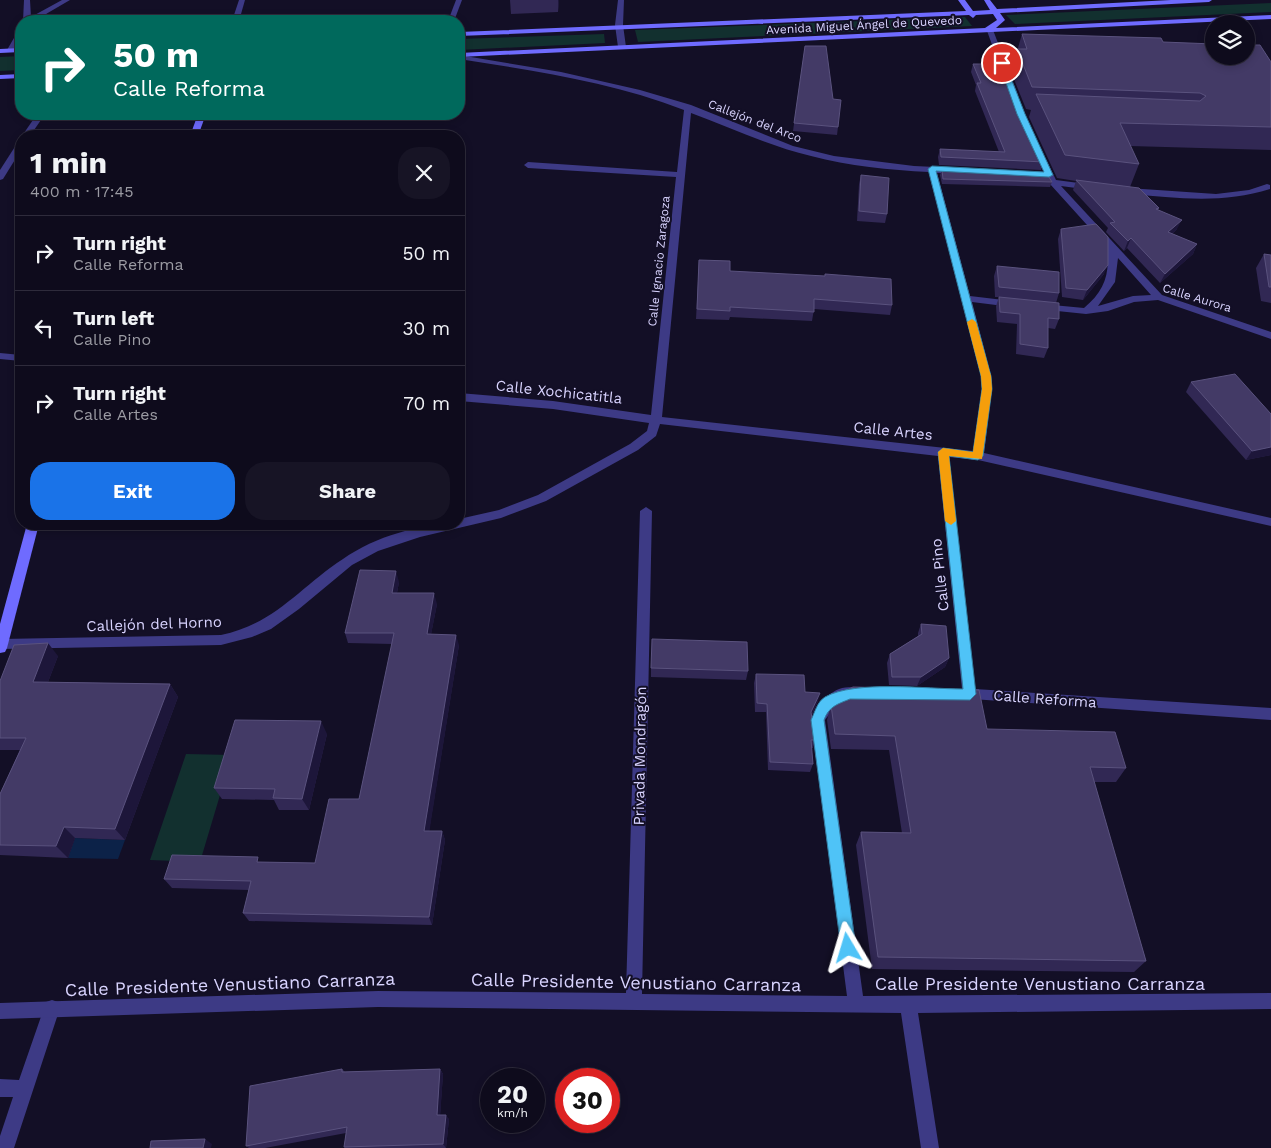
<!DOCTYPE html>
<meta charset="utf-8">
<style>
:root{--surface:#0e0b1c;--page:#171425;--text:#f1f3f6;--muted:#9b9ba3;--line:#2e2b3b;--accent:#1a73e8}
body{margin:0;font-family:"Work Sans",sans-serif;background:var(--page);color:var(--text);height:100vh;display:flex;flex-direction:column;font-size:19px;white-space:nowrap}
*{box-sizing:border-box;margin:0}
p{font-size:16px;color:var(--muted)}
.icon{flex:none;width:28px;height:28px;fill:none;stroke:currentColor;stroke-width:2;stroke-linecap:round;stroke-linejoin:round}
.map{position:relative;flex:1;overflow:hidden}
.details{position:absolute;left:15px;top:130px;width:450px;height:400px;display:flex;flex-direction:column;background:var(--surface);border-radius:20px;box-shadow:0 2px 8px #0003,0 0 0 1px var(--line)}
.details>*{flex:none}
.top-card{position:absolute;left:15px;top:15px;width:450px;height:105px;border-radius:20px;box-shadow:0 2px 8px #0003,0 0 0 1px var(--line);background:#00695c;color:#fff;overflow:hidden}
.buttons{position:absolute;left:1205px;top:15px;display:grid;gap:10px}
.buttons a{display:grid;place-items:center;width:50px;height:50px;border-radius:50%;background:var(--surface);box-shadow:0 2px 8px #0003,0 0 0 1px var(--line);font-size:25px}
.speed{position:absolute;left:480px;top:1068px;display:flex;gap:10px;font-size:25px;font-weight:700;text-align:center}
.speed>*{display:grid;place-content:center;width:65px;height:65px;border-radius:50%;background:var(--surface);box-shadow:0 2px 8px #0003,0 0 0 1px var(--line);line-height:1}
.speed small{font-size:12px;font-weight:400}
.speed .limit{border:8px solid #d22;background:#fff;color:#111}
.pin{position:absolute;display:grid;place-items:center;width:42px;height:42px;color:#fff;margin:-21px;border:2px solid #fff;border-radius:50%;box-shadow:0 1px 5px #0007}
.me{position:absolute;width:55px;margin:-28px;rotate:353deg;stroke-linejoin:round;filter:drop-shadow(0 0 4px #0008)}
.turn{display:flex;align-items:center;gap:18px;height:105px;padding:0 15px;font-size:22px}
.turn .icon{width:65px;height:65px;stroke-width:2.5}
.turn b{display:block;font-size:35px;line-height:42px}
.round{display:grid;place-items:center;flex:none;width:52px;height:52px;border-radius:20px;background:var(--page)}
.headline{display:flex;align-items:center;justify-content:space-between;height:85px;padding:0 15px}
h1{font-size:30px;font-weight:700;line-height:38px}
.button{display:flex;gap:10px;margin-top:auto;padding:10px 15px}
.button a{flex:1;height:58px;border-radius:20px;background:var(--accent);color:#fff;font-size:20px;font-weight:700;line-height:58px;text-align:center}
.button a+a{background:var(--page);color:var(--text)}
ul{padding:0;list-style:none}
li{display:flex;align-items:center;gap:15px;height:75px;padding:0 15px;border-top:1px solid var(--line)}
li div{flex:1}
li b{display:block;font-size:19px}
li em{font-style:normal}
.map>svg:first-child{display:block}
</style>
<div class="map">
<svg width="1271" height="1148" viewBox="0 0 1271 1148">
<rect width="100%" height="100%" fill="#130f26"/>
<g fill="#12302f">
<polygon points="1271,3 1271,12 1015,24 1006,15"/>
<polygon points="965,17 972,26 638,42 635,30"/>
<polygon points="604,34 605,43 459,50 459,39"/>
<polygon points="21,56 21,70 0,71 0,57"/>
<polygon points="186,754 232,755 200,862 150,860"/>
</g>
<polygon fill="#0c2248" points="75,838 125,840 118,859 68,858"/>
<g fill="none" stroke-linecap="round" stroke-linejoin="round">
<polygon fill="#3d3a85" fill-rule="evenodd" points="52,1000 58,1002 60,1008 14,1148 0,1148 0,1136 13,1097 0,1097 0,1079 19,1080 44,1008 46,1002"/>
<g fill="#3d3a85" fill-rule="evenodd">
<polygon points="24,0 30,0 31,17 62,0 70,0 34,21 23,21"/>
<polygon points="239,0 245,0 239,21 232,21"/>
<polygon points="456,0 462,0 454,21 448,21"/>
<polygon points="618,0 624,0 623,25 626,47 622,49 618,47 615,25"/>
<polygon points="986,28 993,30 1018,95 1017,97 1010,95"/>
<polygon points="18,31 21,31 21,39 14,52 8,52 7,50"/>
<path d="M459,55L561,72L640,90L691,105L793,146L834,156L914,166L1044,172L1032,147L1036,144L1040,147L1056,180L1094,185V189L1091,190L1061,186L1162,295L1271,332V339L1158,300L1134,302L1108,311L1086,314L1038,309V305L1042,304L1084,308C1105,291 1111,272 1106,246L1050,184L1046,177L937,173L970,296L1012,301L1017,304L1012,307L972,302L991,376L992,389L984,453L1271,518V526L978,460L949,457L975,689L1271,708V720L958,698L956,694L962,689L938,456L660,424L656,436L638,450L546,501L501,518L420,537L378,551L352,565L299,609L271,629L252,637L221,645L0,649L1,639L221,635C275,624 300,587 343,559C376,536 419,524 459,524V519L499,510L538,495L630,444L647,431L649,423L553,409L459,401V393L553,401L651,415L676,177L528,168L524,165L528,162L677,172L684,110C612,82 535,71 459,59ZM691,113C731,128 770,146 811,156C849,166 889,170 929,172L981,376L982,389L973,451L662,417ZM1118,258L1151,295L1133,296L1098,306L1115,282Z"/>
<polygon points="37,114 45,114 30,136 22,136"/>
<polygon points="18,142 21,142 21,150 3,179 0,180 0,170"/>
<path d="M1267,184L1270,185V189C1223,204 1177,198 1128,194L1124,191L1128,188L1216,194L1249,190Z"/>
<polygon points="0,353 21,355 21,361 0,359"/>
<path d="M646,507L652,511L642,994L847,996L811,720C818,703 836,681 858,689L860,693L858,697L836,705L825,720L863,996L1271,993V1009L918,1013L939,1148H921L901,1013L378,1007L0,1019V1003L378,991L626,993L640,511Z"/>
</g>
<g fill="#6f6bff" fill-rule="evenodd">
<polygon points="958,0 965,0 973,11 990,10 984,0 990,0 997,9 1171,0 1212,0 1209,2 1000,13 1005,20 996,28 1271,15 1271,19 459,57 459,53 985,28 997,20 993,14 976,15 973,18 969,15 459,36 459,32 966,11"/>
<polygon points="21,48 21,52 0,53 0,49"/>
<polygon points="21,74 21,78 0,79 0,75"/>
<polygon points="198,114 206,114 198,136 190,136"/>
<polygon points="27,524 39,524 7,648 5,652 0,653 0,624"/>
</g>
</g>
<g fill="#312854">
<polygon points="510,0 559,0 558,12 511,14"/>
<polygon points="1022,34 1163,42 1271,62 1271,150 1130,146 1139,164 1130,187 1159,208 1158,210 1177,229 1172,234 1197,244 1193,254 1160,283 1127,248 1124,251 1106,232 1108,228 1073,190 1076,181 1057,178 1029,117 1031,110 1026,109 1011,72"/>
<polygon points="805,46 838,127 837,135 793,131"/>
<polygon points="973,64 1044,162 1041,170 939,165 938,157 940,149 999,152 975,91 976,85 971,72"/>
<polygon points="942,170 1052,182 1050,187 942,184 940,175"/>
<polygon points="861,175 887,214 885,223 857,221 859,184"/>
<polygon points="1061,229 1104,274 1083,300 1062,297 1058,239"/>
<polygon points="1264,254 1271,255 1271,303 1261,301 1256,268"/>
<polygon points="699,260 730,271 892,305 890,315 814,309 812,321 730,317 729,320 696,319"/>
<polygon points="997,266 1059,293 1056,303 1059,319 1055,329 1048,328 1048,348 1044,358 1016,354 1017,324 997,322 996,306 999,297 995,297 994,276"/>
<polygon points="1191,382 1271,414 1271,455 1246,460 1186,392"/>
<polygon points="399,582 397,593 437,604 431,634 459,645 429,831 442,831 445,840 432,925 249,921 243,913 249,890 172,888 164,879 261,862 315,863 359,799 392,644 348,643 345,633"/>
<polygon points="921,624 949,658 945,667 917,686 889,685 887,663 890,654 918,636 918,633"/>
<polygon points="58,656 48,682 170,684 178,697 125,840 75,838 68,858 0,855 0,794 20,750 0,750 0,681"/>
<polygon points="651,668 748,671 746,680 651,677"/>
<polygon points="756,674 805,692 818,701 812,715 815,740 813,748 811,748 813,764 810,772 768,770 766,712 755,712 754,683"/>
<polygon points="831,705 987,729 1126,768 1116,782 1094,782 1146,961 1134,972 872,969 856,845 861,832 902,833 889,750 831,749 827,720"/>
<polygon points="327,734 309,810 279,810 274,800 222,799 214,788"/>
<polygon points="342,1069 345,1072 440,1069 443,1074 440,1115 449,1119 446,1148 345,1148 344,1147 346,1133 265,1148 249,1148 246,1146"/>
</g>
<g fill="#1d163a">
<polygon points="558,0 559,0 558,12"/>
<polygon points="1182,220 1177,229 1164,242 1168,232"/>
<polygon points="1131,238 1127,248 1124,251 1128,241"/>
<polygon points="1197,244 1193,254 1160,283 1165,274"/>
<polygon points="1108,265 1104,274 1083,300 1087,290"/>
<polygon points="1271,447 1271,455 1246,460 1252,451"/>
<polygon points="396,571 399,582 395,603 392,593"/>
<polygon points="434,593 437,604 429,645 427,634"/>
<polygon points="456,635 459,645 428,840 424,831"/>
<polygon points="48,643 58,656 43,695 33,682"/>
<polygon points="949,658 945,667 917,686 921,677"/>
<polygon points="170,684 178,697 125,840 115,829"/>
<polygon points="820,693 818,701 809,720 811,712"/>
<polygon points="321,721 327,734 309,810 302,799"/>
<polygon points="64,827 75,838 68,858 56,846"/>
<polygon points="442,831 445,840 432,925 429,917"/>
<polygon points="440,1069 443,1074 440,1119 437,1115"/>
<polygon points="446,1115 449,1119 446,1148 443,1144"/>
<polygon points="205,1139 212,1144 211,1148 203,1148"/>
</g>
<g fill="#433a66" stroke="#5a527e">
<polygon points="1022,34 1161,38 1163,42 1214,44 1214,56 1246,56 1246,45 1260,45 1271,62 1271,127 1120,123 1139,164 1065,155 1036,94 1200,101 1206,96 1200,93 1032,87 1017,49 1027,49"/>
<polygon points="805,46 826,46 833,99 841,100 838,127 794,123"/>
<polygon points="973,64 1001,64 1044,162 941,157 940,149 1005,152 977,83 981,83"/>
<polygon points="942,170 1047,174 1052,182 943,179"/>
<polygon points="861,175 889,178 887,214 859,211"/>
<polygon points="1076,180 1139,188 1159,208 1156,209 1182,220 1168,232 1197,244 1165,274 1131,238 1128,241 1110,223 1115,222"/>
<polygon points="1096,224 1108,237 1108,265 1087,290 1066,288 1061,229"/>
<polygon points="1264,254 1271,255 1271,287 1269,287"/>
<polygon points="699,260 730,261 730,271 825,276 825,274 891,279 892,305 814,299 814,312 730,307 730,311 697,309"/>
<polygon points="997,266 1059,272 1059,293 999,287"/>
<polygon points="999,297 1059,303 1059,319 1048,318 1048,348 1020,344 1020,314 1000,312"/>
<polygon points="1235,374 1271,414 1271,447 1252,451 1191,382"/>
<polygon points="360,570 396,571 392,593 434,593 427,634 456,635 424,831 442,831 429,917 243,913 251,881 164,879 172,855 258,857 257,862 315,863 329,799 359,799 394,633 345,633"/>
<polygon points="921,624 946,626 949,658 921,677 892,677 890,654 922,634"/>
<polygon points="652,639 747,642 748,671 651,668"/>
<polygon points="48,643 33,682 170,684 115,829 64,827 56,846 0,845 0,794 26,738 0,738 0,681 14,645"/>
<polygon points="756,674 804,675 805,692 820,693 811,712 815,740 811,740 813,764 770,762 767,704 757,703"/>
<polygon points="853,687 979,690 987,729 1115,732 1126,768 1090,767 1146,961 878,957 861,832 911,833 895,736 835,734 831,705 833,702 840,693"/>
<polygon points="235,720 321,721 302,799 273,798 275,789 214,788"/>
<polygon points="342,1069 342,1072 440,1069 437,1115 446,1115 443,1144 344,1147 347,1127 246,1146 250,1086"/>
<polygon points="205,1139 203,1148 150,1148 151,1141"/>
</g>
<path fill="#4fc3f7" stroke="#337fa1" d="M1002,61L1005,63L1025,114L1053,175L1049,177L936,171L991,376L992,389L983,456L978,460L949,456L976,694L970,700L850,699C838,704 829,706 824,720L856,948L853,953L848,955L843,953L841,948L811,720C815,712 817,702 825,697C855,680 927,689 963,689L938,452L943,448L973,452L982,389L981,376L928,169L932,166L1044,172L1017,114L999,63Z"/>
<polygon fill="#f59e0b" points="972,319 976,322 991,376 992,389 982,459 949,456 956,521 951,525 945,521 938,452 943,448 973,452 982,389 981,376 967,322"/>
<g text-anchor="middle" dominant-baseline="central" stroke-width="4" stroke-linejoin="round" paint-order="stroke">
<g font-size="12" fill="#d9d4ff" stroke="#130f26">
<text transform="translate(864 25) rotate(-3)">Avenida Miguel Ángel de Quevedo</text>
<text transform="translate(755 121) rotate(21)">Callejón del Arco</text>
<text transform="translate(659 261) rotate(-84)">Calle Ignacio Zaragoza</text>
<text transform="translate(1197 298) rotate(17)">Calle Aurora</text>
</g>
<g font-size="15" fill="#d9d4ff" stroke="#130f26">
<text transform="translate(559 392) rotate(6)">Calle Xochicatitla</text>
<text transform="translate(893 431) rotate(6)">Calle Artes</text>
<text transform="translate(940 575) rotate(-96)">Calle Pino</text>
<text transform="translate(154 624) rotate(-2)">Callejón del Horno</text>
<text transform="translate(1045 699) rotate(4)">Calle Reforma</text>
<text transform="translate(640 756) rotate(-89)">Privada Mondragón</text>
</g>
<g font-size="18" fill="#d9d4ff" stroke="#130f26">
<text transform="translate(636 982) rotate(1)">Calle Presidente Venustiano Carranza</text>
<text x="1040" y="983">Calle Presidente Venustiano Carranza</text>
<text transform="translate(230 984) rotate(-2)">Calle Presidente Venustiano Carranza</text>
</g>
</g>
</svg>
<div class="buttons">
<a><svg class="icon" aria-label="layers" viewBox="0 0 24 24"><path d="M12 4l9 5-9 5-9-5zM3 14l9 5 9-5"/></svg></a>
</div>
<div class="speed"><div>20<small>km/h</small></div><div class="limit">30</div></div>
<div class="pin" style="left:1002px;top:63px;background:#d93025"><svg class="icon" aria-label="arrive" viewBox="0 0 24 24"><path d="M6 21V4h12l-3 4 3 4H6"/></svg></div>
<svg class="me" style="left:848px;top:948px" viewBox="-20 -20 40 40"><path d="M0-17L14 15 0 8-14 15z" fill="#4fc3f7" stroke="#fff" stroke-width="4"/></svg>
<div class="top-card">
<div class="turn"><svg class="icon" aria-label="right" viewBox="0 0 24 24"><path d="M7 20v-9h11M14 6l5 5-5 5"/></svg><div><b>50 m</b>Calle Reforma</div></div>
</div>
<section class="details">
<div class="headline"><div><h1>1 min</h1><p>400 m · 17:45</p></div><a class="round"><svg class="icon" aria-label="close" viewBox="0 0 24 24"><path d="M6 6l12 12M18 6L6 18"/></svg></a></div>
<ul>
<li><svg class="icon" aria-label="right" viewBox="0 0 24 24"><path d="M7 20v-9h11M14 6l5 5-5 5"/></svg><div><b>Turn right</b><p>Calle Reforma</p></div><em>50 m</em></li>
<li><svg class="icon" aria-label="left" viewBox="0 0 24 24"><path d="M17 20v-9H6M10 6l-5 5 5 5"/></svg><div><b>Turn left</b><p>Calle Pino</p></div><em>30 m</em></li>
<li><svg class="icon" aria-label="right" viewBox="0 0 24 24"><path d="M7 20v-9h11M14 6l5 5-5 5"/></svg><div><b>Turn right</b><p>Calle Artes</p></div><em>70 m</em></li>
</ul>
<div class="button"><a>Exit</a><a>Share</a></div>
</section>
</div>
